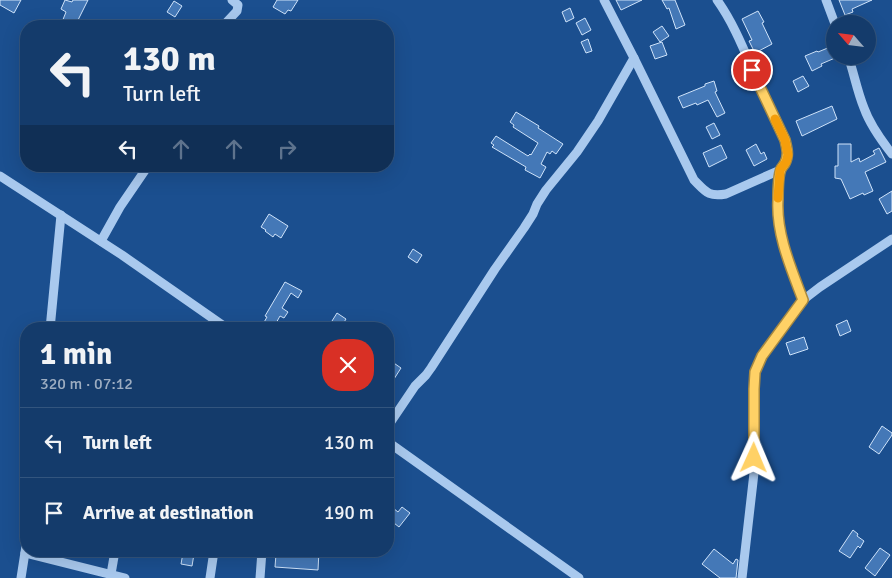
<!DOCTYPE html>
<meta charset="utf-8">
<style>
:root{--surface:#143b6b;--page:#214673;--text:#f1f3f6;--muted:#9dadc1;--line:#33557e}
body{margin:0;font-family:Signika,sans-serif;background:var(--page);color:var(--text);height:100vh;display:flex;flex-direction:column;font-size:19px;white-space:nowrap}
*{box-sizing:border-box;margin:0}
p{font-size:16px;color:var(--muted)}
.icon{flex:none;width:28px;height:28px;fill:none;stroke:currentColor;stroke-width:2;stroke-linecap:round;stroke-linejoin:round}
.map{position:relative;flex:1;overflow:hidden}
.drawer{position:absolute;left:20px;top:322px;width:374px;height:235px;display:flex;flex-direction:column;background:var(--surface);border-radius:20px;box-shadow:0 5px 20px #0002,0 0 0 1px var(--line)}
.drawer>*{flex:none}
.banner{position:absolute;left:20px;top:20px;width:374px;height:152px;border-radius:20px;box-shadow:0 5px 20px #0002,0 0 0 1px var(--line);background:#143b6b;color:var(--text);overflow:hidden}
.needle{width:32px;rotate:298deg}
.buttons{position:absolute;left:826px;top:15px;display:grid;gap:10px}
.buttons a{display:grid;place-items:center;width:50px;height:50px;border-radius:50%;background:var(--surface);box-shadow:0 5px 20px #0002,0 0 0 1px var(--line);font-size:25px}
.pin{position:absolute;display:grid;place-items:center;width:42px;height:42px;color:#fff;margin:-21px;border:2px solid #fff;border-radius:50%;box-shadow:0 1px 5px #0007}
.me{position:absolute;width:55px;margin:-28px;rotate:1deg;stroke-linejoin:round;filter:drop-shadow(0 0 4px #0008)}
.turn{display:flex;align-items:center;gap:18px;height:105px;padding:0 20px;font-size:22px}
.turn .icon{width:65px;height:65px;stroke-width:2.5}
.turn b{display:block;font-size:35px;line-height:42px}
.lanes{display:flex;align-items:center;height:48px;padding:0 20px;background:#0003;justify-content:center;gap:25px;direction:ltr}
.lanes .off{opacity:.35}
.round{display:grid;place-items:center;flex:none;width:52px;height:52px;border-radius:20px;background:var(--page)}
.overview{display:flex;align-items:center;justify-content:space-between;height:85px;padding:0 20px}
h1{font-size:30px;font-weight:700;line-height:38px}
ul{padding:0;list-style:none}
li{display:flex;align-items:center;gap:15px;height:70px;padding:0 20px;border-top:1px solid var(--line)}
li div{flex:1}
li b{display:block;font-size:19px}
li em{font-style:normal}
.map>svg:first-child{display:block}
</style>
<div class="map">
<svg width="892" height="578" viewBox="0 0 892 578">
<rect width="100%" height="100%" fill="#1b4f8f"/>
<g fill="#4478b7" stroke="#cfe3fa">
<polygon points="0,0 21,0 14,13 0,5"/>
<polygon points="65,0 72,2 73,0 88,0 75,26 71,26 62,22 66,12 61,9"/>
<polygon points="277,0 298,0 291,11 288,10 285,14 273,7"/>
<polygon points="616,0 642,0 621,10"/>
<polygon points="662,0 675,0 685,25 676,29 669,8 667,9"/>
<polygon points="839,0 872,0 852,9 853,12 845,15"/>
<polygon points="174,1 182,6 175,17 167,12"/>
<polygon points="570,8 574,18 566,22 562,12"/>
<polygon points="758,11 764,22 762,23 772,44 755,53 749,41 752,40 742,19"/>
<polygon points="585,18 591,30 582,35 576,23"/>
<polygon points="662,26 669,36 660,42 653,32"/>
<polygon points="588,39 592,51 586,53 581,42"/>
<polygon points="662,42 667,55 655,59 650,46"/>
<polygon points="835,45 835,58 821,64 822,66 812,71 805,56 817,51 818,52"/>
<polygon points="763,62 770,72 763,77 758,66"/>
<polygon points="803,76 809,86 798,92 793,81"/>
<polygon points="714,81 717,91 715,92 725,113 717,117 708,100 697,105 696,103 683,108 678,97 705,86 705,84"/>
<polygon points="832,106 837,119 802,136 796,121"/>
<polygon points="516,112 539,126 538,128 563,144 556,154 552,151 550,154 547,152 541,164 546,167 540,178 525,170 526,167 492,147 494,145 491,143 496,136 528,156 530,154 531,155 538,143 513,127 514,125 510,122"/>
<polygon points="714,123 720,135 712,139 706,127"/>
<polygon points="756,144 761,154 764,152 767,159 754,166 746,150"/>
<polygon points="838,144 851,144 851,162 859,158 860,162 875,154 873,151 879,148 886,162 865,172 873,191 864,195 863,193 850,199 841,179 835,178 835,166 838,166"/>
<polygon points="721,145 727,158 709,167 703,153"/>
<polygon points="892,191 892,211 887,214 879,199"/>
<polygon points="269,214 288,226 281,238 275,234 273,237 265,231 266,230 261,227"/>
<polygon points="413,249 422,255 417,263 408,257"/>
<polygon points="285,282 302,291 298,298 291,293 282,308 288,312 284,318 280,316 275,325 271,323 269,327 263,324 267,317 265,316"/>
<polygon points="337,313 346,319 341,327 332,321"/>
<polygon points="847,320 851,331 840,336 836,325"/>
<polygon points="804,337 808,349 790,355 786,343"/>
<polygon points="388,359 401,368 394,379 388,375"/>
<polygon points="882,426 892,433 892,435 879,454 869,447"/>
<polygon points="388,504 398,512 402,507 410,513 399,527 394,523 388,532"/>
<polygon points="853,530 858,534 857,536 864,541 860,548 858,546 850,558 839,551"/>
<polygon points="880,548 890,555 875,576 865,568"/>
<polygon points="714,549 733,564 736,559 738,560 736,578 720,578 702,564"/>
<polygon points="289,551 319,551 318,570 275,567 276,554 288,555"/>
<polygon points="183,553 194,554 192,566 181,564"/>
</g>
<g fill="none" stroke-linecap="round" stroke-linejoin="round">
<g stroke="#a9c9ee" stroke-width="9">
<path d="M604,0L634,58L694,180C706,192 708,197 726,194L780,170C785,163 789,157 787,149C785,134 769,107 763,93C748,61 737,28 717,0"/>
<polyline points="826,0 835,24"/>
<polyline points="223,26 237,11 238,5 232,0"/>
<path d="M848,56C854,73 857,91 864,108C870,125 881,140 892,154"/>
<path d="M780,170C779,187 777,204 779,221C782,248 794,275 803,300"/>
<polyline points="0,176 122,255 228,329"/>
<polyline points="101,241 120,207 148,166"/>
<polyline points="50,329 61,215"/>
<polyline points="388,426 415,386 426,375 431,368 495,269 524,228 533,214 537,204 546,190 577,152 598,121 634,58"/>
<polyline points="388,442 579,578"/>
<polyline points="25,553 125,578"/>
<polyline points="111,574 115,551"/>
<polyline points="21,578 26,546"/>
<polyline points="210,578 214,551"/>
<polyline points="260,578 262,551"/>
<polyline points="742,578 754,473 754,389 755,372 762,356 803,300 820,287 892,239"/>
</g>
</g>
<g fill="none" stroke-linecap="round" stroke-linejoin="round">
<g stroke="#a68842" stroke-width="12">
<path id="route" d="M752,70L785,140C787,148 789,156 785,163C784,165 782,167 781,169C778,176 778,192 778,200C776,234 791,268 803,300L762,356L755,372L754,389V458"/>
</g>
<use href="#route" stroke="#ffd166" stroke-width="9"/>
<polyline stroke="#f59e0b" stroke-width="9" points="775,119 785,140 788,155 786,162 780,170 778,198"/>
</g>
</svg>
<div class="buttons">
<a><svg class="needle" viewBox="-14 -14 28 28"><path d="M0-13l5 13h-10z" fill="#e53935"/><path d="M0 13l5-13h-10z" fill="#9dadc1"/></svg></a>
</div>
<div class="pin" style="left:752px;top:70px;background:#d93025"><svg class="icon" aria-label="arrive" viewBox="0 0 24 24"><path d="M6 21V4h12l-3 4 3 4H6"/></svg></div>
<svg class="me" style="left:754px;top:458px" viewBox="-20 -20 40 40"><path d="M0-17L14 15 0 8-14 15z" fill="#ffd166" stroke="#fff" stroke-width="4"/></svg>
<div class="banner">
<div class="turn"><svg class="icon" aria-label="left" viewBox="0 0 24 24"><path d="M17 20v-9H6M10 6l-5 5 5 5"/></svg><div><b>130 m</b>Turn left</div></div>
<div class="lanes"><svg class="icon" aria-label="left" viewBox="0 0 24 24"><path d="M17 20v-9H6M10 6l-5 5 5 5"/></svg><svg class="icon off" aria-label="ahead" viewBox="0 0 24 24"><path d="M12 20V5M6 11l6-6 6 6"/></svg><svg class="icon off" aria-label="ahead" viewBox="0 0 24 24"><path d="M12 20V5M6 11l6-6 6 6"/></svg><svg class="icon off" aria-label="right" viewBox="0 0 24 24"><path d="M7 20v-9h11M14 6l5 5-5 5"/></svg></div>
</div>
<section class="drawer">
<div class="overview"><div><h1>1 min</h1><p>320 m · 07:12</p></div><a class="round" style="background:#d93025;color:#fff"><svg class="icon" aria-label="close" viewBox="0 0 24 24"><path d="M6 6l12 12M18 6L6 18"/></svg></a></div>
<ul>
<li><svg class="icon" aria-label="left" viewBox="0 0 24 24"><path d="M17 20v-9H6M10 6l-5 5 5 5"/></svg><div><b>Turn left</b></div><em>130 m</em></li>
<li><svg class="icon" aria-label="arrive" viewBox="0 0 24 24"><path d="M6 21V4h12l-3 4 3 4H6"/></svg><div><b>Arrive at destination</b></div><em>190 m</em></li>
</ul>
</section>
</div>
